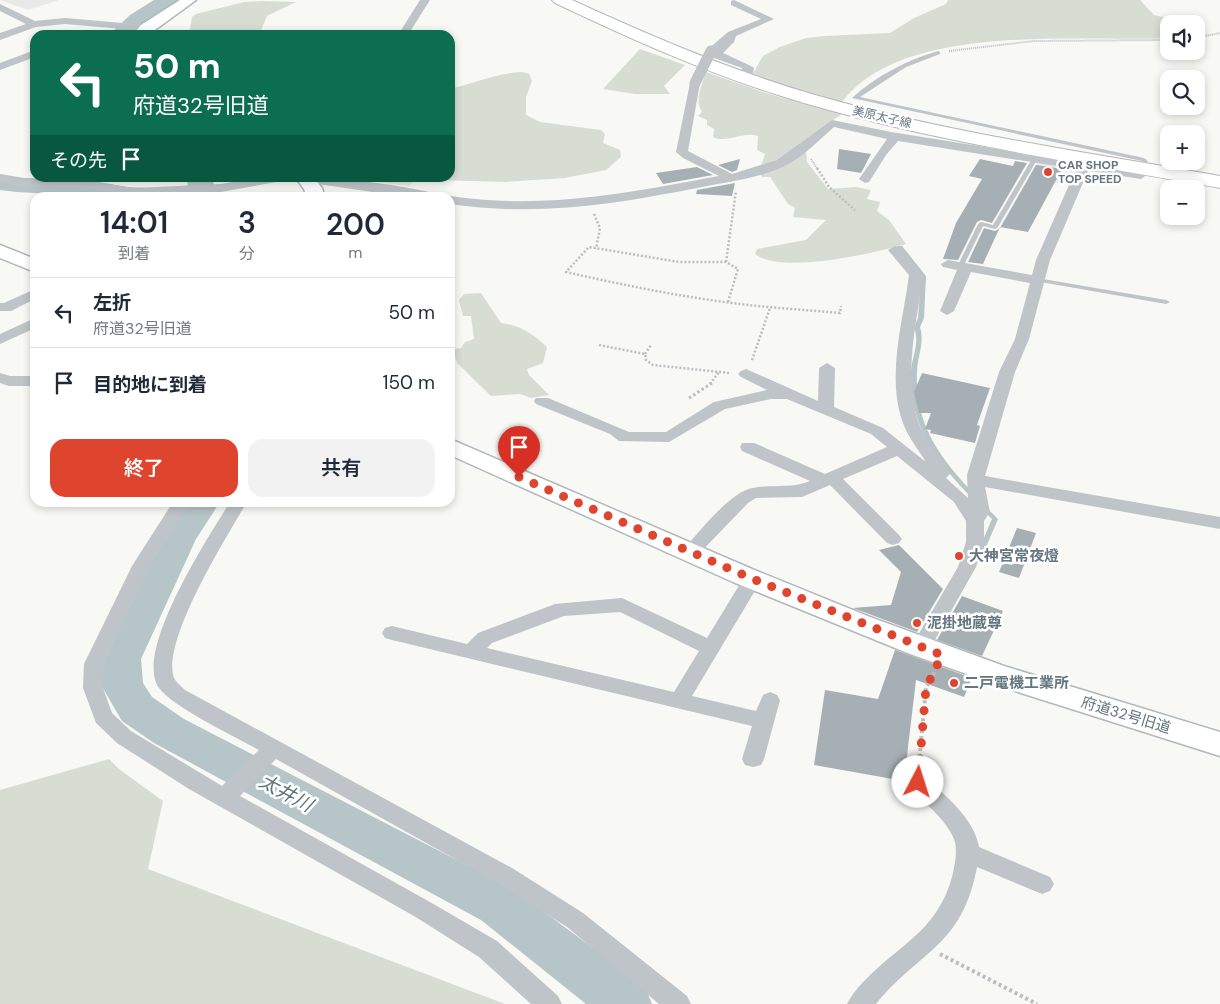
<!DOCTYPE html>
<html lang="ja">
<meta charset="utf-8">
<style>
:root{--surface:#fff;--page:#f2f2f3;--text:#1f2937;--muted:#747a83;--line:#e0e1e3;--accent:#df442e}
body{margin:0;font-family:"DM Sans","Noto Sans JP",sans-serif;background:var(--page);color:var(--text);height:100vh;display:flex;flex-direction:column;font-size:19px;white-space:nowrap}
*{box-sizing:border-box;margin:0}
p{font-size:16px;color:var(--muted)}
.icon{flex:none;width:28px;height:28px;fill:none;stroke:currentColor;stroke-width:2;stroke-linecap:round;stroke-linejoin:round}
.map{position:relative;flex:1;overflow:hidden}
.drawer{position:absolute;left:30px;top:192px;width:425px;height:315px;display:flex;flex-direction:column;background:var(--surface);border-radius:15px;box-shadow:0 2px 8px #0003}
.drawer>*{flex:none}
.banner{position:absolute;left:30px;top:30px;width:425px;height:152px;border-radius:15px;box-shadow:0 2px 8px #0003;background:#0b6e4f;color:#fff;overflow:hidden}
.buttons{position:absolute;left:1160px;top:15px;display:grid;gap:10px}
.buttons a{display:grid;place-items:center;width:45px;height:45px;border-radius:10px;background:var(--surface);box-shadow:0 2px 8px #0003;font-size:25px}
.pin{position:absolute;display:grid;place-items:center;width:42px;height:42px;color:#fff;margin:-51px -21px;border-radius:50% 50% 50% 0;rotate:-45deg;box-shadow:0 0 5px #0007}
.pin .icon{rotate:45deg}
.me{position:absolute;width:55px;margin:-28px;rotate:5deg;stroke-linejoin:round;filter:drop-shadow(0 0 4px #0008)}
.turn{display:flex;align-items:center;gap:18px;height:105px;padding:0 20px;font-size:22px}
.turn .icon{width:65px;height:65px;stroke-width:2.5}
.turn b{display:block;font-size:35px;line-height:42px}
.then{display:flex;align-items:center;height:48px;padding:0 20px;background:#0003;gap:10px;font-size:19px}
.eta{display:flex;justify-content:space-evenly;align-items:center;height:85px;text-align:center}
.eta b{font-size:30px;font-weight:600;line-height:35px}
.action{display:flex;gap:10px;margin-top:auto;padding:10px 20px}
.action a{flex:1;height:58px;border-radius:15px;background:var(--accent);color:#fff;font-size:20px;font-weight:600;line-height:58px;text-align:center}
.action a+a{background:var(--page);color:var(--text)}
ul{padding:0;list-style:none}
li{display:flex;align-items:center;gap:15px;height:70px;padding:0 20px;border-top:1px solid var(--line)}
li div{flex:1}
li b{display:block;font-size:19px}
li em{font-style:normal}
.map>svg:first-child{display:block}
</style>
<div class="map">
<svg width="1220" height="1004" viewBox="0 0 1220 1004">
<rect width="100%" height="100%" fill="#f8f8f5"/>
<g fill="#e9e9e8">
<polygon points="0,0 59,0 28,10"/>
<polygon points="1038,161 1072,167 1077,170 1069,185 1029,178"/>
<polygon points="346,178 417,178 409,186"/>
</g>
<g fill="#d8ddd4">
<path d="M948,0H1140L1154,15L1193,24H1169V38C1078,43 900,20 840,105L752,75L763,56L780,47L806,38L825,36L890,33L914,18L946,4Z"/>
<polygon points="261,1 296,2 267,16 259,35 190,35 189,33 192,17 196,14 244,2"/>
<polygon points="640,49 685,65 664,86 670,94 635,94 603,89"/>
<path d="M522,72L529,74L532,81L526,97V115L540,122L601,130L605,134L603,143L620,150L621,157L606,170L565,178L505,182L439,180L413,182L417,178H450V128L453,125L450,121V89C474,83 497,73 522,72Z"/>
<path d="M706,72L769,94L842,114L799,144L806,149L807,162L828,189L856,187L871,190L867,199L880,202L877,211L889,220L906,244C874,253 782,275 755,254L757,249L806,240L826,220L793,217L795,208L788,204L770,177H762L759,172L765,154L757,150L758,136C742,131 727,144 713,137L714,129L707,125V120L698,116L702,112C694,100 702,85 706,72Z"/>
<path d="M481,293L501,323C520,325 533,334 547,347L543,363L527,369L529,375L549,395L531,398L520,394L491,396L458,364L451,349L461,348L465,342L474,339L471,316H463L459,300L464,294Z"/>
<polygon points="109,759 119,769 163,801 148,869 505,1004 0,1004 0,790"/>
</g>
<g fill="none" stroke-linecap="round" stroke-linejoin="round">
<g fill="#b6c5c7" fill-rule="evenodd">
<path d="M898,246H902L926,276L924,318L920,327C925,344 917,356 917,373C915,426 940,458 975,495L976,496L975,497H971C936,461 909,425 911,372C912,356 920,344 914,327L918,318L921,276L898,248Z"/>
<polygon points="983,505 985,506 998,519 980,561 977,563 974,561 992,519 980,507"/>
</g>
<g fill="#b6c5c7" fill-rule="evenodd">
<polygon points="154,0 178,0 175,4 144,23 132,35 109,35 130,15"/>
<path d="M0,174L24,178L81,179L128,187L166,189L170,195L168,198C139,198 110,197 80,195C53,193 27,194 0,190Z"/>
<polygon points="187,178 213,178 215,198 189,198"/>
<polygon points="183,502 220,502 196,539 141,659 143,683 152,697 184,719 515,890 645,987 652,1004 586,1004 481,920 154,743 122,721 101,685 99,659 159,538"/>
</g>
</g>
<g fill="#a6b0b4">
<polygon points="839,149 871,154 861,173 837,169"/>
<polygon points="740,159 737,170 732,172 718,165"/>
<polygon points="980,159 1013,166 1015,161 1027,163 992,223 981,220 977,222 958,260 943,259 956,223 982,179 969,176"/>
<polygon points="1036,165 1062,169 1028,232 1000,227 983,264 968,262 984,228 995,231 1000,228"/>
<polygon points="697,167 713,175 663,184 656,173"/>
<polygon points="735,183 732,196 696,194 697,190"/>
<polygon points="922,373 990,388 977,425 980,426 975,443 930,433 931,430 925,429 931,413 919,413 914,392"/>
<polygon points="1017,528 1036,533 1019,578 999,572"/>
<polygon points="899,545 943,589 917,632 853,608 891,605 901,572 879,550"/>
<polygon points="962,596 1003,611 982,656 937,640"/>
<polygon points="895,650 972,678 964,697 916,680 904,781 814,765 825,690 878,699"/>
</g>
<g fill="none" stroke-linecap="round" stroke-linejoin="round">
<g stroke="#b1b8bb" stroke-width="3">
<g id="secondary">
<polygon points="180,0 196,0 148,35 133,35 141,25"/>
<polygon points="296,178 314,178 322,188 325,198 307,198 304,189"/>
<polygon points="0,245 35,259 35,272 0,258"/>
<polygon points="450,439 752,569 870,617 1004,666 1220,732 1220,756 1021,693 910,654 733,582 450,455"/>
</g>
</g>
<g stroke="#b2b8bb" stroke-width="2">
<path id="primary" d="M552,0H572C651,36 732,71 815,95C948,133 1085,152 1220,176V188C1070,161 917,140 772,93C697,69 625,36 555,3Z"/>
</g>
<g stroke="#bbbec0" stroke-width="2" stroke-dasharray="1 1" stroke-linecap="butt">
<polyline points="1196,38 1220,33"/>
<polyline points="949,51 1034,41 1169,40"/>
<polyline points="811,159 818,170"/>
</g>
<g stroke="#bbbec0" stroke-width="2.5" stroke-dasharray="2 2" stroke-linecap="butt">
<polyline points="817,168 829,187 855,210"/>
<polyline points="594,214 600,228 596,249"/>
<polyline points="726,262 736,191"/>
<path d="M728,302L738,269L726,262H679L589,247L566,272C623,285 682,297 740,304C773,308 807,310 840,313L841,306"/>
<polyline points="599,345 645,354 646,360 653,365 730,373"/>
<polyline points="645,354 651,345"/>
<polyline points="752,360 770,308"/>
<polyline points="710,384 719,372"/>
</g>
<polyline stroke="#bbbec0" stroke-width="3" stroke-dasharray="2.5 2.5" stroke-linecap="butt" points="689,398 712,383"/>
<g stroke="#bbbec0" stroke-width="4" stroke-dasharray="3 3" stroke-linecap="butt">
<polyline points="919,763 926,688 935,671"/>
<polyline points="940,954 1037,1004"/>
</g>
<g fill="#bec4c7" fill-rule="evenodd">
<path d="M938,51L940,52V54L906,67L860,97L1144,158L1147,160L1151,169L1146,170L1142,161L852,98C876,76 907,60 938,51Z"/>
<polygon points="1033,157 1038,158 998,227 995,229 983,226 963,267 960,269 958,268 957,267 978,224 981,222 993,225"/>
<polygon points="1037,278 1166,300 1170,302 1166,304 1035,281 1033,280"/>
</g>
<g fill="#bec4c7" fill-rule="evenodd">
<polygon points="420,0 430,0 408,35 398,35"/>
<polygon points="734,0 774,19 736,36 734,42 723,53 753,67 754,69 751,79 746,82 741,79 742,68 714,58 713,54 706,51 728,32 761,19 731,5 731,1"/>
<polygon points="0,4 35,21 65,18 146,25 151,28 146,31 65,24 36,27 0,40 0,33 26,24 0,11"/>
<polygon points="35,50 35,57 0,70 0,63"/>
<path d="M695,80L700,83L688,151L732,174L777,160L832,120L891,132L1130,170L1138,171L1144,166H1152L1154,169L1141,179L1088,171L1050,260L1029,339L1015,372L985,476L1220,517V529L985,487L990,512L984,521V542L976,567L928,652L921,654L914,652L911,647L958,567L966,542V521L954,502L897,456L843,479L899,535L902,539L899,543L893,545L887,543L830,485L802,497L756,498L748,503L696,557L690,559L684,557L681,553L684,549C699,532 731,491 753,488C772,484 792,489 810,481L742,451L740,447L742,443H754L825,474L887,447L871,434L787,399H771L725,409L669,442L619,441L610,434L536,404L534,401L536,398H548L629,432H666L714,402L767,390L741,377L738,374L741,371L746,369L818,401L819,368L827,363L835,368L834,407L883,428L926,462C918,449 908,437 903,423C886,377 903,322 909,275L888,250L895,246L900,247L923,275C917,322 903,374 918,421C924,440 941,456 950,474L946,478L968,498L967,475L999,372L1015,339L1030,283L971,272L954,311L947,315L940,311L957,270L943,267L941,264L948,260L1032,275L1036,260L1076,169L898,141L886,155L869,182L865,183L859,179L887,139L834,127C819,140 805,155 787,165C761,178 730,181 702,187C616,204 538,217 450,204V198H445L450,196C544,210 627,193 719,176L683,158L676,152L690,83Z"/>
<polygon points="0,174 18,179 82,180 133,188 221,184 258,178 282,178 276,182 221,192 133,196 82,188 18,187 0,182"/>
<path d="M303,178C349,178 396,184 442,195L443,198C400,198 352,188 308,183L304,182Z"/>
<polygon points="35,289 35,299 11,311 0,311 0,303 4,303"/>
<polygon points="35,318 35,328 0,344 0,334"/>
<polygon points="0,373 10,376 35,376 35,386 9,386 0,383"/>
<path d="M173,502H190L150,567L104,664L103,688L112,713L131,731L222,786L259,750C234,736 174,708 159,688C133,652 209,536 230,502H247C226,538 165,635 173,675C174,681 181,686 185,690L512,868L583,913L687,996L691,1004H659L567,927L496,882L276,759L240,796L430,902L497,941L558,996L562,1004H531L479,957L414,916L189,789L117,743L96,723L83,688L84,664L132,566Z"/>
<path d="M753,573L760,574L762,579L692,696L756,711L763,695L770,692L777,695L780,700L764,759L761,765L753,767L745,765L742,759L752,726L392,640L385,638L382,633L385,628L392,626L467,644L478,633L555,604L622,598L707,638L746,574ZM620,612L699,651L674,692L487,648L492,643L564,616Z"/>
<path d="M917,772L925,775C944,796 974,817 979,847L1050,877L1054,884L1050,891L1042,894L977,867C962,947 920,950 876,1004H847C855,988 869,976 882,964C916,936 942,918 953,873C955,862 958,850 954,839C946,819 924,803 909,787L906,781L909,775Z"/>
</g>
<use href="#secondary" fill="#fff" fill-rule="evenodd"/>
<use href="#primary" fill="#fff" fill-rule="evenodd"/>
<polyline stroke="#bec4c7" stroke-width="11" points="695,83 711,51"/>
</g>
<g fill="none" stroke-linecap="round" stroke-linejoin="round">
<polyline stroke="#df442e" stroke-width="9" stroke-dasharray="0 16.2" points="519,477 753,579 942,655 926,688 918,782"/>
</g>
<g fill="#df442e" stroke="#fff" stroke-width="2">
<circle cx="1048" cy="172" r="5"/>
<circle cx="959" cy="556" r="5"/>
<circle cx="917" cy="623" r="5"/>
<circle cx="954" cy="683" r="5"/>
</g>
<g text-anchor="middle" dominant-baseline="central" stroke-width="5" stroke-linejoin="round" paint-order="stroke">
<g font-size="12" fill="#64767f" stroke="#fff">
<text transform="translate(882 117) rotate(13)">美原太子線</text>
</g>
<g font-size="12" font-weight="bold" fill="#64767f" stroke="#fff" text-anchor="start">
<text x="1058" y="165">CAR SHOP<tspan x="1058" dy="14">TOP SPEED</tspan></text>
</g>
<g font-size="15" font-weight="bold" fill="#64767f" stroke="#fff" text-anchor="start">
<text x="969" y="556">大神宮常夜燈</text>
<text x="927" y="623">泥掛地蔵尊</text>
<text x="964" y="683">二戸電機工業所</text>
</g>
<g font-size="15" fill="#64767f" stroke="#fff">
<text transform="translate(1126 715) rotate(17)">府道32号旧道</text>
</g>
<g font-size="19" font-style="italic" fill="#5e767a" stroke="#fff">
<text transform="translate(286 793) rotate(28)">太井川</text>
</g>
</g>
</svg>
<div class="buttons">
<a><svg class="icon" aria-label="sound" viewBox="0 0 24 24"><path d="M4 9h4l5-4v14l-5-4H4zM17 9q2 3 0 6"/></svg></a>
<a><svg class="icon" aria-label="search" viewBox="0 0 24 24"><circle cx="10" cy="10" r="6"/><path d="M15 15l6 6"/></svg></a>
<a>+</a>
<a>−</a>
</div>
<div class="pin" style="left:519px;top:477px;background:#d93025"><svg class="icon" aria-label="arrive" viewBox="0 0 24 24"><path d="M6 21V4h12l-3 4 3 4H6"/></svg></div>
<svg class="me" style="left:918px;top:782px" viewBox="-20 -20 40 40"><circle r="19" fill="#fff"/><path d="M0-13L10 11 0 6-10 11z" fill="#df442e"/></svg>
<div class="banner">
<div class="turn"><svg class="icon" aria-label="left" viewBox="0 0 24 24"><path d="M17 20v-9H6M10 6l-5 5 5 5"/></svg><div><b>50 m</b>府道32号旧道</div></div>
<div class="then">その先<svg class="icon" aria-label="arrive" viewBox="0 0 24 24"><path d="M6 21V4h12l-3 4 3 4H6"/></svg></div>
</div>
<section class="drawer">
<div class="eta">
<div><b>14:01</b><p>到着</p></div>
<div><b>3</b><p>分</p></div>
<div><b>200</b><p>m</p></div>
</div>
<ul>
<li><svg class="icon" aria-label="left" viewBox="0 0 24 24"><path d="M17 20v-9H6M10 6l-5 5 5 5"/></svg><div><b>左折</b><p>府道32号旧道</p></div><em>50 m</em></li>
<li><svg class="icon" aria-label="arrive" viewBox="0 0 24 24"><path d="M6 21V4h12l-3 4 3 4H6"/></svg><div><b>目的地に到着</b></div><em>150 m</em></li>
</ul>
<div class="action"><a>終了</a><a>共有</a></div>
</section>
</div>
